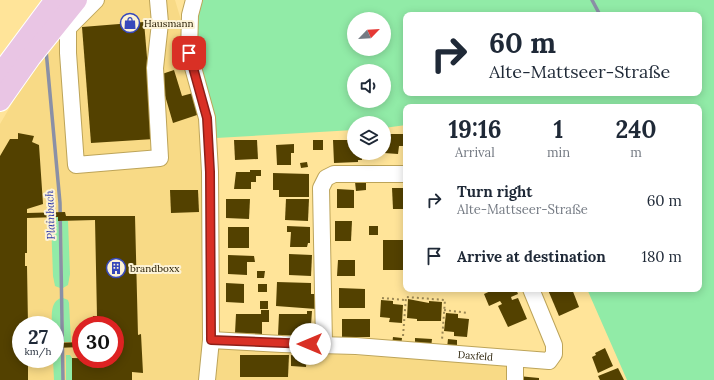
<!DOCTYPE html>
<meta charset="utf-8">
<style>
:root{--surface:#fff;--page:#f2f2f3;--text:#1f2937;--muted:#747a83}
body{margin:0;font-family:Lora,serif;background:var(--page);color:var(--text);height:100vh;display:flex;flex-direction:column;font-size:15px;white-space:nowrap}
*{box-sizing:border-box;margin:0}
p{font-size:13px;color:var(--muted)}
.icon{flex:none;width:22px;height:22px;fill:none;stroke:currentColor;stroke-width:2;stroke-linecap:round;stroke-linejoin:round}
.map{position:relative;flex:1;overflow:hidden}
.drawer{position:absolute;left:403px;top:104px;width:299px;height:188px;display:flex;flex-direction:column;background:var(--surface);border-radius:8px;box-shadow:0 2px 10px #0003}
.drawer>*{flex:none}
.guide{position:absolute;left:403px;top:12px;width:299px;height:84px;border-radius:8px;box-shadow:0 2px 10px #0003;background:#fff;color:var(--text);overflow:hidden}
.needle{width:26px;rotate:65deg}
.buttons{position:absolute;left:347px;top:12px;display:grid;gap:8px}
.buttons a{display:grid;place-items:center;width:44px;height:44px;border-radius:50%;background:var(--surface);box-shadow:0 2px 10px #0003;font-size:20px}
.speed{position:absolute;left:12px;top:316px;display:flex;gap:8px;font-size:20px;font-weight:700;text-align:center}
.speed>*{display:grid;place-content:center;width:52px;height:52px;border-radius:50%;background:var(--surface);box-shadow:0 2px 10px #0003;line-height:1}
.speed small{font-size:10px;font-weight:400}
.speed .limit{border:6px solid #d22;background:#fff;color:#111}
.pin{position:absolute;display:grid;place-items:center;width:34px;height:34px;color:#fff;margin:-17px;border-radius:8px;box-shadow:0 2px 6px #0006}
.me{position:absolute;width:44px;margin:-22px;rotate:270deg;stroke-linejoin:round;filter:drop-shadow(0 0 3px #0008)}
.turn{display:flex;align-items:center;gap:14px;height:84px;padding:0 20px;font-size:18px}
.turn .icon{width:52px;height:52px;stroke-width:2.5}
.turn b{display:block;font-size:28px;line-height:34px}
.eta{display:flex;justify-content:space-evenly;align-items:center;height:68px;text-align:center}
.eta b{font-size:24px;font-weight:700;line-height:28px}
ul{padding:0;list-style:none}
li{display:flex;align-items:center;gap:12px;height:56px;padding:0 20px}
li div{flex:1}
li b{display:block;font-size:15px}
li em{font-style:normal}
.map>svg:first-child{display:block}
</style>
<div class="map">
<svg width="714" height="380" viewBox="0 0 714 380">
<rect width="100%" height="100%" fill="#ffe499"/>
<path fill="#f8da86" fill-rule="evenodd" d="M91,0H175L181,20L195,25L201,71L217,348L509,364L508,380H0V124L37,61ZM21,325H55V359H21ZM81,325H115V359H81Z"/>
<g fill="#91eba7" fill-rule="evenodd">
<path d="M201,0H714V380H627L587,289H699V107H406V125L384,128V123H354V130L216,138L197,48L195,25ZM406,15H699V93H406ZM354,19H384V49H354ZM354,71H384V101H354Z"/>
<polygon points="54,217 58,217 60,221 60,288 55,286 53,276 51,221"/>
<polygon points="62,221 68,221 70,274 68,285 63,288"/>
<path d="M61,298V343H55V325H52C52,315 50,302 61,298Z"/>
<polygon points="63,298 68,300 69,303 71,342 64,342"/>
<polygon points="55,355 63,355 62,380 54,380 53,359 55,359"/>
<polygon points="66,355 70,355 72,358 72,380 66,380"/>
</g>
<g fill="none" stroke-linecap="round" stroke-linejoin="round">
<g stroke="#8a90a6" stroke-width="3.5">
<polyline points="592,0 600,15"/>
<polyline points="46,50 60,203 63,380"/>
</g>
</g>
<g fill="#534100">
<polygon points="144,22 154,139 91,143 82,27"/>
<polygon points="174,70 182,96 193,93 200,114 173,123 159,75"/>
<polygon points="18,133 34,136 32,142 39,145 43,204 27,209 27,213 65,212 66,216 135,216 138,335 141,334 143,373 132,372 132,380 72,380 72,358 115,359 115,325 93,325 93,316 97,316 95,220 58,221 58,217 27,218 27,253 25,253 25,266 27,266 28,325 21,325 21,359 28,359 28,380 0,380 0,156 10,139 18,139"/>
<polygon points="384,134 406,134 406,146 399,146 398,154 384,153"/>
<polygon points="234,140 257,140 258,159 235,160"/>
<rect x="313" y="140" width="10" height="10"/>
<polygon points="333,140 354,140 354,153 362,153 362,160 358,160 358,162 334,163"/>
<polygon points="294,144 294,153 291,153 291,165 277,165 276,145"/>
<polygon points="307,162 308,167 301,168 300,163"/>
<polygon points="250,170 261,170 261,176 256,176 256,182 251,182 251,189 234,189 236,172 250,172"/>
<polygon points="273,173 309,174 309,197 279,197 279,190 273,190"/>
<polygon points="355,182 366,182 366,190 356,191"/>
<polygon points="392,188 406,188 406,209 393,209"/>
<polygon points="337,189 354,190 354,208 337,208"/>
<polygon points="170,190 198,190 199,212 171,213"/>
<polygon points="226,199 250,199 249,219 226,218"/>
<polygon points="286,199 309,199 308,221 285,220"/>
<polygon points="335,221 352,221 351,241 335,241"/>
<polygon points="287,226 310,227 310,243 308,243 307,247 290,247 291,232 287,232"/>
<rect x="369" y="226" width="9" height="9"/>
<rect x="228" y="227" width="21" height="21"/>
<rect x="383" y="240" width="23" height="30"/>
<polygon points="289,254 312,255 311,276 289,275"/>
<polygon points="228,255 254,256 255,262 247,262 247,275 228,274"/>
<polygon points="338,260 355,260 355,276 337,276"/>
<polygon points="257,271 265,271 264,278 257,278"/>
<polygon points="277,282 311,283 311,294 316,294 316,309 276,306"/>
<polygon points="226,283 244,284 244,303 226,302"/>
<rect x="258" y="284" width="9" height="8"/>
<polygon points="339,288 365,289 365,308 339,308"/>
<polygon points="495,289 516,289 518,294 511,297 512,300 518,298 527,319 508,327 498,306 502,304 500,301 489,306 484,294"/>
<polygon points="549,289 572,289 579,307 559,316 548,290"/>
<polygon points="408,299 429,303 429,301 442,302 441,321 417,321 417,319 407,318"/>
<polygon points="381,300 393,301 393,304 403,305 402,323 389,322 390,318 380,317"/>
<rect x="260" y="301" width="8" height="8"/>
<polygon points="261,310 269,310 269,322 262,322 262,334 235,333 236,314 261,314"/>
<polygon points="307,311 312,311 311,325 308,325 308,336 278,335 279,314 307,314"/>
<polygon points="446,313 458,314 458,318 469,319 467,337 454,336 454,332 444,331"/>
<rect x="342" y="319" width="28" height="18"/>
<polygon points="393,337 402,338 401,346 392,346"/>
<polygon points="415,338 432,339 431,348 415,347"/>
<polygon points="448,339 457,340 457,349 447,348"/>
<polygon points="81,342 81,347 55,348 55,343"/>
<polygon points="605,348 613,366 598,373 592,357 596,355 595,353"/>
<polygon points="240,355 289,355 288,377 240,377"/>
<polygon points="291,355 307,356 306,367 291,366"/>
<polygon points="618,368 624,380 600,380 598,376"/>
<polygon points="518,376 539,378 539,380 517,380"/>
</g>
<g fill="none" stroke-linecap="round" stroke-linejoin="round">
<g stroke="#bda459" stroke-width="18">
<g id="minor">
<polyline points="96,0 68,28 68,53 76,165 160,158 155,68 160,23 158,0"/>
<polyline points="194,0 190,15 189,53 207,118 210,172 211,340 207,380"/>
<path id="s1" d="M211,340L282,344L356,346L549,361L554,354V345L531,289"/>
<polyline points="324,344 321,188 326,178 334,174 406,174"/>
<polyline points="515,380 515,359"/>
</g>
</g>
<g stroke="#fff" stroke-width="22">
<g id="major">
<polyline points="0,74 55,0"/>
<polyline points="0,101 31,57 77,0"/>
</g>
</g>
<g stroke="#9c8854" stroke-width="2" stroke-dasharray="2 3" stroke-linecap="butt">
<polyline points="382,298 405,300"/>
<polyline points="444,310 468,313"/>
<polyline points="403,336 406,297 445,300 442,340"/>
</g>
<use href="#minor" stroke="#fff" stroke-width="16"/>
<use href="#major" stroke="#e9c5e4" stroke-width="20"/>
</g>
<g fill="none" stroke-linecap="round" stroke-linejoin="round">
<g stroke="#8d1f18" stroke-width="10">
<polyline id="route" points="189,53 207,118 210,172 211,340 310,344"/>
</g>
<use href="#route" stroke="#d93025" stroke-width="7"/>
</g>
<defs>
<g id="shop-ring" transform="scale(1)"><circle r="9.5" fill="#fdf3d6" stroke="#3648bb" stroke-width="1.5"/><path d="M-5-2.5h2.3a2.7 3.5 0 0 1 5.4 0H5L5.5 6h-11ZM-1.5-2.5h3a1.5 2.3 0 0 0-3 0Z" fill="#3648bb"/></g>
<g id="building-ring" transform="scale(1)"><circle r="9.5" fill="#fdf3d6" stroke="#3648bb" stroke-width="1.5"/><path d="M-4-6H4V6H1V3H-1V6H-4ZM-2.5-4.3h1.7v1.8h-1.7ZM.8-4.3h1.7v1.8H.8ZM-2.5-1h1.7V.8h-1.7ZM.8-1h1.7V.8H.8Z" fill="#3648bb"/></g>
</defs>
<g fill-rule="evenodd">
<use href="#shop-ring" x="130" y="23"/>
<use href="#building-ring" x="116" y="268"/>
</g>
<g text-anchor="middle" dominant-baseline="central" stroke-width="4" stroke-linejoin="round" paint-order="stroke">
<g font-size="10" fill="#241a00" stroke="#fdf3d6" text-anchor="start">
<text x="144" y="23">Hausmann</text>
<text x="130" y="268">brandboxx</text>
</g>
<g font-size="10" fill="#241a00" stroke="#fdf3d6">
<text stroke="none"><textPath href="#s1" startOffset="265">Daxfeld</textPath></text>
</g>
<g font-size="11" font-style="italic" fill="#2b37ab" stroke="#fdf3d6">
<text transform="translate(50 215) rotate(-92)">Plainbach</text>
</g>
</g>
</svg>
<div class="buttons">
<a><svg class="needle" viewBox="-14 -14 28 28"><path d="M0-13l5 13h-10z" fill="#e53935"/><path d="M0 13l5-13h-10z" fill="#747a83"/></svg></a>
<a><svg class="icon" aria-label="sound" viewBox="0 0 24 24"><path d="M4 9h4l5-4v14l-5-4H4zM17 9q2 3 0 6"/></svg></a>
<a><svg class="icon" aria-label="layers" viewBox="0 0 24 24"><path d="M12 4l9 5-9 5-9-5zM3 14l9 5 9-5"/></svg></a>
</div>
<div class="speed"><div>27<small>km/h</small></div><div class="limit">30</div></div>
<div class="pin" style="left:189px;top:53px;background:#d93025"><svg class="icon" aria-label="arrive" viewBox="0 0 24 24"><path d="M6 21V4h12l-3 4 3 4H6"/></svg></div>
<svg class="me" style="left:310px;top:344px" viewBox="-20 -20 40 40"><circle r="19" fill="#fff"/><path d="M0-13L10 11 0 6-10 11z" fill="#d93025"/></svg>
<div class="guide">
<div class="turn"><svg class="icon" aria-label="right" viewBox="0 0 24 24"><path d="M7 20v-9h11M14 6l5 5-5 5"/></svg><div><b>60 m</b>Alte-Mattseer-Straße</div></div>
</div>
<section class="drawer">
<div class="eta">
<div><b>19:16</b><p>Arrival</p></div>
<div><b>1</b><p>min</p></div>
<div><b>240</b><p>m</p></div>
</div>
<ul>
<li><svg class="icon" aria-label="right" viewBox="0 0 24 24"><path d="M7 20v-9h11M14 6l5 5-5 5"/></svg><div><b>Turn right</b><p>Alte-Mattseer-Straße</p></div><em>60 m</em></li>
<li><svg class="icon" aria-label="arrive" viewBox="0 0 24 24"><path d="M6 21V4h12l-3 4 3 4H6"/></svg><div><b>Arrive at destination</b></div><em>180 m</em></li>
</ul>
</section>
</div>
